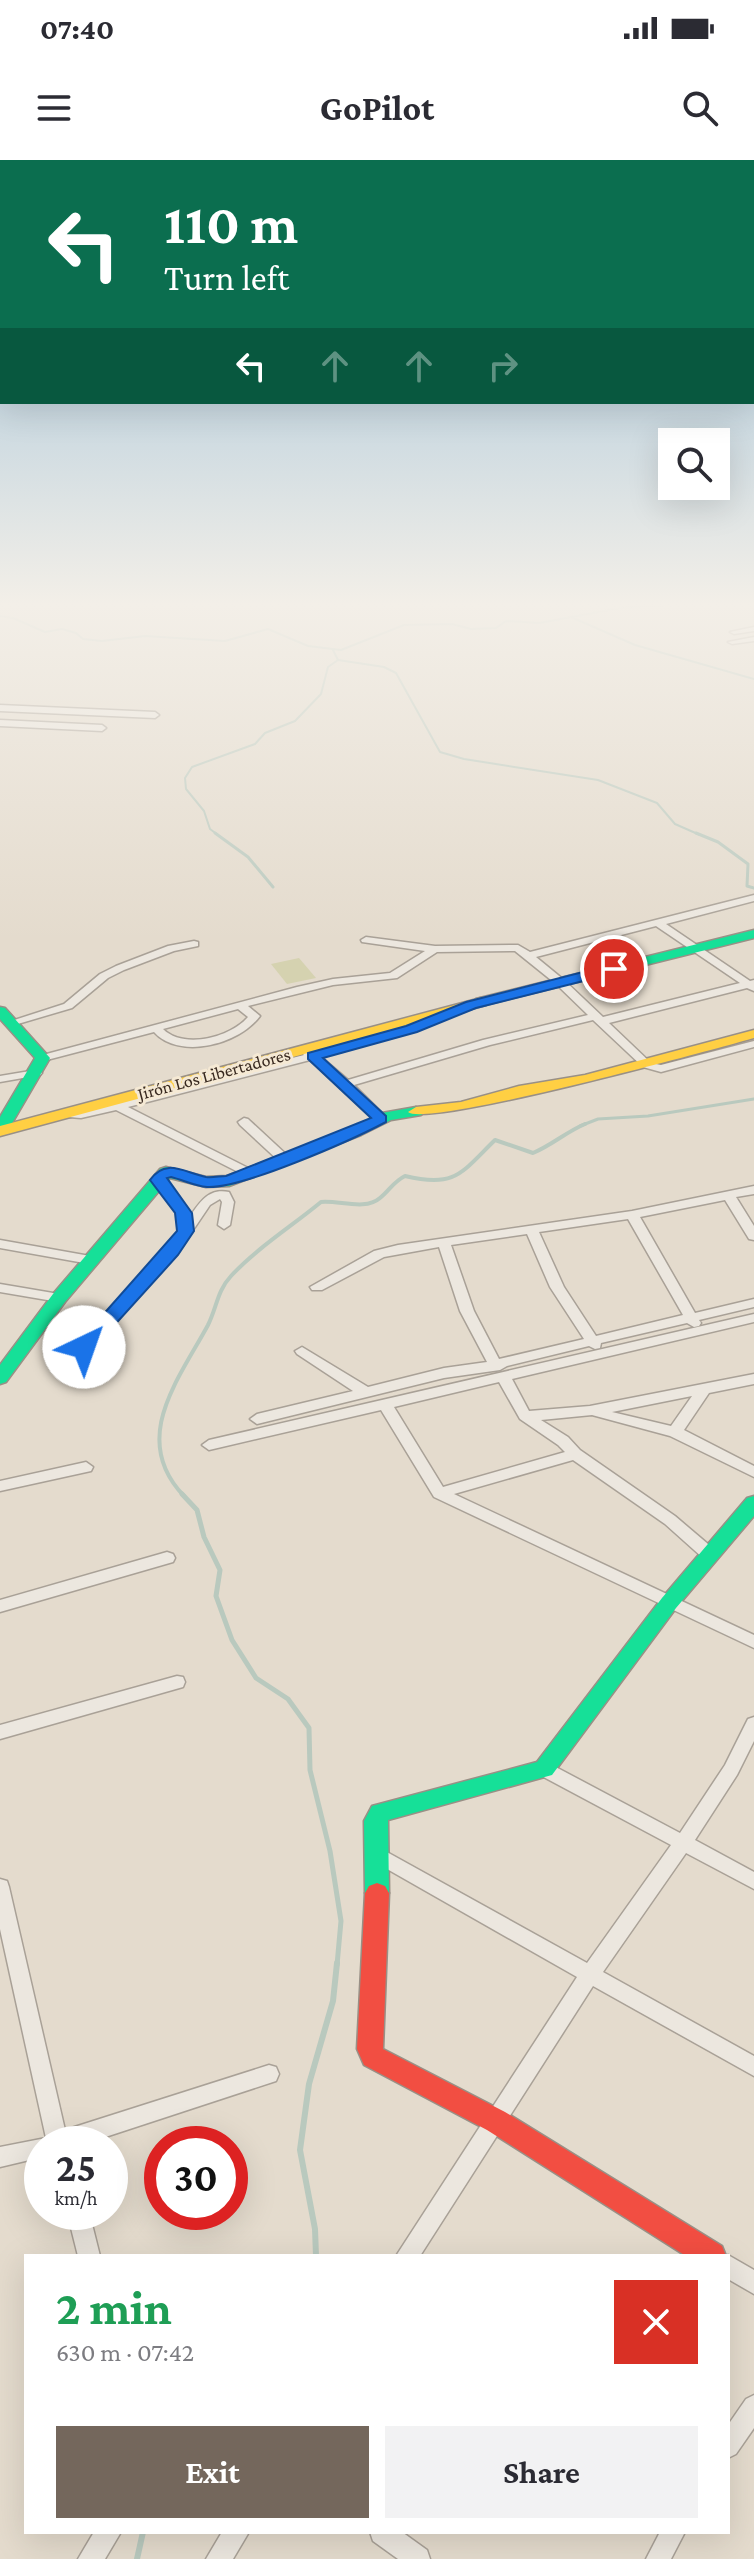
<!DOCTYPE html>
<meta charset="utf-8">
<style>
:root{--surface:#fff;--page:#f2f2f3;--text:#2b2b33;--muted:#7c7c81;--accent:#74675c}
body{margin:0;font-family:"Crimson Pro",serif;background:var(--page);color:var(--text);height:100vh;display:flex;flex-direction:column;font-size:30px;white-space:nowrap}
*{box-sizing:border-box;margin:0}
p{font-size:26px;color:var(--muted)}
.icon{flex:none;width:44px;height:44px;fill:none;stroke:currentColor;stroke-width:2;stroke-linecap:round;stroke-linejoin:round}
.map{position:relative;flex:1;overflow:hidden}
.side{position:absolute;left:24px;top:2094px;width:706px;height:280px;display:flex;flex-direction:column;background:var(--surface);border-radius:0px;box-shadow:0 8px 32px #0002}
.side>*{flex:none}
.guide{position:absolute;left:0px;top:0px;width:754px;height:244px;box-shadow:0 8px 32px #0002;background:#0b6e4f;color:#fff;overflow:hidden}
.controls{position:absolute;left:658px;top:268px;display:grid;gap:16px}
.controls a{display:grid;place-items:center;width:72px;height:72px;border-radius:0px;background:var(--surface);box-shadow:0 8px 32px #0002;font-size:40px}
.speed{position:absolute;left:24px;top:1966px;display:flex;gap:16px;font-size:40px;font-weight:700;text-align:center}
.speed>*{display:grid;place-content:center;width:104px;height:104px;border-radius:50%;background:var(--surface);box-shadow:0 8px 32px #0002;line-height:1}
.speed small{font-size:20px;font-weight:400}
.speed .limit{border:12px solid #d22;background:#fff;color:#111}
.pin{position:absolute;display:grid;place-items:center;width:68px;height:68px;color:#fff;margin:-34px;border:4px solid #fff;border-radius:50%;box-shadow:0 2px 8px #0007}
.me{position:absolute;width:88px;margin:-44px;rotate:42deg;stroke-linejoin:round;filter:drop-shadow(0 0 6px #0008)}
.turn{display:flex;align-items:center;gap:28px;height:168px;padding:0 32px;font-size:36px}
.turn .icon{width:104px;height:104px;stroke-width:2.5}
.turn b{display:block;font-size:56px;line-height:68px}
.lanes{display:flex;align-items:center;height:76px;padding:0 32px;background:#0003;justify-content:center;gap:40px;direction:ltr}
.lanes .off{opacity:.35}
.round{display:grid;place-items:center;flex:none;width:84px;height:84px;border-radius:0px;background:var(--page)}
.overview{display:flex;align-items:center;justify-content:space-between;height:136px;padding:0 32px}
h1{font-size:48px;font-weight:700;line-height:60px;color:#1e9e55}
.button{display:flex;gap:16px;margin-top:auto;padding:16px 32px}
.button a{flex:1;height:92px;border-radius:0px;background:var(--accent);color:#fff;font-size:32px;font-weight:700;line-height:92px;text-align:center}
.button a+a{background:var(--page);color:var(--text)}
.status{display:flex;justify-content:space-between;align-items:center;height:56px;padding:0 40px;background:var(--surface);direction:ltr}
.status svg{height:22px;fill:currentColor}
header{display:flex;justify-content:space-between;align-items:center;height:104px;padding:0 32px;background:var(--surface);font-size:36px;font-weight:700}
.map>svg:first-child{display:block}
</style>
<div class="status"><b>07:40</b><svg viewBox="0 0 49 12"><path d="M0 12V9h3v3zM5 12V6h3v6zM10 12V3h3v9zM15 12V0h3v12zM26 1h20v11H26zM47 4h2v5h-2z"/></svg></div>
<header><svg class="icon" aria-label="menu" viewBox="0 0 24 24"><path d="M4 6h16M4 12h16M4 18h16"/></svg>GoPilot<svg class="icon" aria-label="search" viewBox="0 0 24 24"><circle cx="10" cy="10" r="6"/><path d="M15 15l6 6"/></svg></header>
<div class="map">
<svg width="754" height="2399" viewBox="0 0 754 2399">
<rect width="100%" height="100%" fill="#e4dbcd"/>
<polygon fill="#d5d2b0" points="299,798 316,818 287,824 271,804"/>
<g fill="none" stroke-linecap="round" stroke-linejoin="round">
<g stroke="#b9c9be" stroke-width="2">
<polyline points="0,456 13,458 45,472 62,469 76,473 83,479 102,481 145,476 225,481 268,469 308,486 341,490 404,465 452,464 471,469 496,468 506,461 539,463 620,448 679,444"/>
<polyline points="571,457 635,485 754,519"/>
<polyline points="333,490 338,500 384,507 396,513 440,592 464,599 598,620 657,643 675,664 700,675"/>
<polyline points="218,675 210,669 204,651 186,629 185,618 192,607 255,584 265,573 295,561 321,534 328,507 338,500"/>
</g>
<g stroke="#b9c9be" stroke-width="3">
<polyline points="215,673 248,697 273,727"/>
<polyline points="696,673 718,682 748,704 747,726 754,728"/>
<polyline points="580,966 598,959 648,956 754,939"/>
</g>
<path stroke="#b9c9be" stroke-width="4" d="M184,1336C129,1279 179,1219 208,1165C217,1147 217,1131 231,1116C257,1088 292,1066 321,1042C339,1040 365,1051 380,1038C390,1030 393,1022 405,1016C456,1028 461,1013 495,980L533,993C552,985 566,972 585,964"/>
<polyline stroke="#b9c9be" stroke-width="5" points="182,1334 197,1350 204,1377 220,1410 216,1436 232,1480 256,1518 288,1539 309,1568 310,1610 330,1691 341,1761 337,1805"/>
<g stroke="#b9c9be" stroke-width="6">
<polyline points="316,2096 315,2069 300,1990 309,1924 333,1841 337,1803"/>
<polyline points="137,2399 143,2372"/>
</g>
<g stroke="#a9a197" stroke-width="3">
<g id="street">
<polygon points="754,467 754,471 734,474 730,472"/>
<polygon points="754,477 754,481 732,484 728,482"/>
<polygon points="0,545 155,552 159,555 155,558 0,551"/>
<polygon points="0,560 102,565 106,568 102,571 0,566"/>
<path d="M754,735V741L666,764L750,821L754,820V831L747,828L609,863L651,903L661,905L754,881V887L661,912L643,907L593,860L490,885L354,925L385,956V962H377L342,926L310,900L128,947L254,1011L256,1014L250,1018L116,950L81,958L68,957L62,953L68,949L81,950L118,942L304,895L301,892L307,889L314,892L407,867L471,842L476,845L475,847L415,871L321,897L348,920L483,880L588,855L556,824L515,791L437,792L397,818L333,825L248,846L260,856C239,885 179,900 154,872L43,901L37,898L39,896L297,827L333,819L390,813L425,791L362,782L361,780L366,777L435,786L518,785L530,792ZM656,766L740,823L603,857L564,820L536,797ZM238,849L248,857C231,877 184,890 163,869Z"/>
<polygon points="194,781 198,782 198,786 174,791 124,810 108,818 72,848 11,866 5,863 64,844 100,814 116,806 168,786"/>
<polygon points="36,910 42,913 40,915 0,922 0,916"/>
<polygon points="244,958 248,959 288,996 290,999 288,1002 280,1002 240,965 238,962"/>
<path d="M158,1016L162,1017L191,1055C201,1040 210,1028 229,1032L234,1042L230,1065L224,1069L218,1065L222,1042L220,1039L210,1045L177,1094L89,1190H79L77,1187L79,1184L167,1088L180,1071L178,1053L152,1020Z"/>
<path d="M754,1026V1034L736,1037L754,1066V1080L749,1079L725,1040L640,1057L695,1153L754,1139V1147L699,1160L701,1163L699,1166L694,1167L687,1163L601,1183L600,1188L595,1189L589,1186L507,1206L500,1210L444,1218L257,1264L250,1259L257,1254L353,1231L297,1194L295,1191L302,1187L368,1227L444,1208L487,1202L460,1151L439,1087L384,1097L322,1130H312L310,1127L374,1091L398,1085L632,1051ZM628,1059L683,1155L596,1176L564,1127L539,1072ZM527,1074L550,1127L584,1179L499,1199L474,1151L451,1085Z"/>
<polygon points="0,1080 90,1096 97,1100 90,1104 0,1088"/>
<polygon points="0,1124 59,1134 66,1138 59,1142 0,1132"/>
<path d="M754,1154V1162L512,1219L529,1251L590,1246L754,1214V1224L709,1233L684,1270L754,1306V1317L670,1276L592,1255L541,1260L568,1277L580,1290L675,1356L715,1390L717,1394L715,1398H703L665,1364L573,1300L454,1334L754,1475V1488L434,1337L381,1250L209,1290L202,1285L209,1280ZM499,1222L520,1259L558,1285L565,1292L443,1327L394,1247ZM692,1236L671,1266L612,1252Z"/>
<polygon points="86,1302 93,1307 91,1311 0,1331 0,1321"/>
<polygon points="167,1392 173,1394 175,1398 173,1402 0,1452 0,1440"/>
<polygon points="177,1516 183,1517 185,1522 183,1527 0,1579 0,1565"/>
<polygon points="754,1557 754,1581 737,1615 695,1680 754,1712 754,1729 686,1693 603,1812 754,1896 754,1916 593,1826 420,2096 396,2096 577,1817 373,1701 370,1696 373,1691 379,1688 385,1691 587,1803 671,1685 538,1614 535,1609 538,1604 544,1602 550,1604 680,1673 725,1605 748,1559"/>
<polygon points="0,1719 7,1721 9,1727 65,1970 269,1905 276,1907 279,1914 276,1921 84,1984 42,1984 42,1997 0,2007 0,1987 46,1978 0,1769"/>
<polygon points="67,2052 89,2052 100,2096 78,2096"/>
<polygon points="728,2095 754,2110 754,2134 728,2119 728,2096 726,2096"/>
<polygon points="754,2235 754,2268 736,2294 728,2298 728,2265 746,2239"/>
<polygon points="94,2372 121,2372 105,2399 78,2399"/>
<polygon points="222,2372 249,2372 233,2399 206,2399"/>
<polygon points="370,2372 402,2372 427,2390 430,2399 398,2399 373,2381"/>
<polygon points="660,2372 685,2372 671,2399 646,2399"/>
</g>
</g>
<g stroke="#999086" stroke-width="3">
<g id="fast">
<polygon points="754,770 754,778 481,846 474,842 476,839"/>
<polygon points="0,847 5,848 50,898 8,970 0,975 0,957 35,898 0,859"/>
<polygon points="416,947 424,952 421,955 391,960 361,975 229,1026 206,1027 170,1018 65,1142 6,1222 0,1224 0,1205 53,1134 160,1009 166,1007 206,1017 227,1016 351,969 382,953"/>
<polygon points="754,1336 754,1356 676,1448 552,1615 388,1660 389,1733 385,1740 377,1743 369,1740 365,1733 364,1661 372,1646 537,1602 662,1438 747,1338"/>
</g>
</g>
<g stroke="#999086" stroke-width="3">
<g id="slow">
<polygon points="481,838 486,839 486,845 0,976 0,966"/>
<path d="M754,870V878C712,890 427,968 408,952L416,947L461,942L519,926L585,915Z"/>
</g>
</g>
<g stroke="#999086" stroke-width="3">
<polygon id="jam" points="377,1723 385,1726 389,1733 383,1889 505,1952 722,2086 726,2096 686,2096 487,1970 364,1905 357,1889 365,1733 369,1726"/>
</g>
<use href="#street" fill="#ece7df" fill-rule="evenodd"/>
<use href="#fast" fill="#16e098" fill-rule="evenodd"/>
<use href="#slow" fill="#ffcf43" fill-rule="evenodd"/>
<use href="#jam" fill="#f24e42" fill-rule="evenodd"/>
</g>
<linearGradient id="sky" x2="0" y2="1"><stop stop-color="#95bcd7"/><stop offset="0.57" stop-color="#f3efe8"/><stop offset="1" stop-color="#f3efe8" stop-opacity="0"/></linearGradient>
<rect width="754" height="780" fill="url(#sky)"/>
<path fill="#1a73e8" stroke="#114b97" stroke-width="2" d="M614,804L621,809L619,812L476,848L417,872L323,898L386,956V962C352,980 242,1029 207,1027C195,1026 183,1020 171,1017L167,1018L192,1053L194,1071L178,1095L91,1191H78L75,1187L78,1183L177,1071L175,1053L150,1020C166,997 185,1013 206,1017C212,1018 220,1016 226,1016L371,958L308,899V893L406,866L466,842Z"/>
<g text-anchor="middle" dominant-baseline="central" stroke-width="6" stroke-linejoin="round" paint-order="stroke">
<g font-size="18" fill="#38291f" stroke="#f5e9d4">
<text transform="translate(214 914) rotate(-15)">Jirón Los Libertadores</text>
</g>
</g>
</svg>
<div class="controls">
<a><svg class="icon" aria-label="search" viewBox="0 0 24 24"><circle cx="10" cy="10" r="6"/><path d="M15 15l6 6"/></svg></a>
</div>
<div class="speed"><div>25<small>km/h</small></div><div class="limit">30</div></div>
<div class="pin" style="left:614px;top:809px;background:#d93025"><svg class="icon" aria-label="arrive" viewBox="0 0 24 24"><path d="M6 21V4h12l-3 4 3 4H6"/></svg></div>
<svg class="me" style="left:84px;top:1187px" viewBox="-20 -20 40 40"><circle r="19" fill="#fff"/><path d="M0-13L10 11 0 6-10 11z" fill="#1a73e8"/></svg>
<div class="guide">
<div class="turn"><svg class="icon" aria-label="left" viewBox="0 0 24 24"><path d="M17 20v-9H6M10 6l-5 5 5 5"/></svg><div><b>110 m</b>Turn left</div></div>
<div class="lanes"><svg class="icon" aria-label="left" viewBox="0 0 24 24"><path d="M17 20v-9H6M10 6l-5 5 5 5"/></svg><svg class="icon off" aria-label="ahead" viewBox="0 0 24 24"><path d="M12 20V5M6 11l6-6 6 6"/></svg><svg class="icon off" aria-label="ahead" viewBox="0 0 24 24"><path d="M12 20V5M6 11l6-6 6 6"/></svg><svg class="icon off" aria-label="right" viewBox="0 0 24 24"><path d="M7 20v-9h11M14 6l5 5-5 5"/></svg></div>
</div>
<section class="side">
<div class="overview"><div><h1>2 min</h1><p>630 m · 07:42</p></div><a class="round" style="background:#d93025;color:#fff"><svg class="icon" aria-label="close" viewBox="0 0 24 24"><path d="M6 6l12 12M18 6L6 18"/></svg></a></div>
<div class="button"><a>Exit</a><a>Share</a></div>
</section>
</div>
